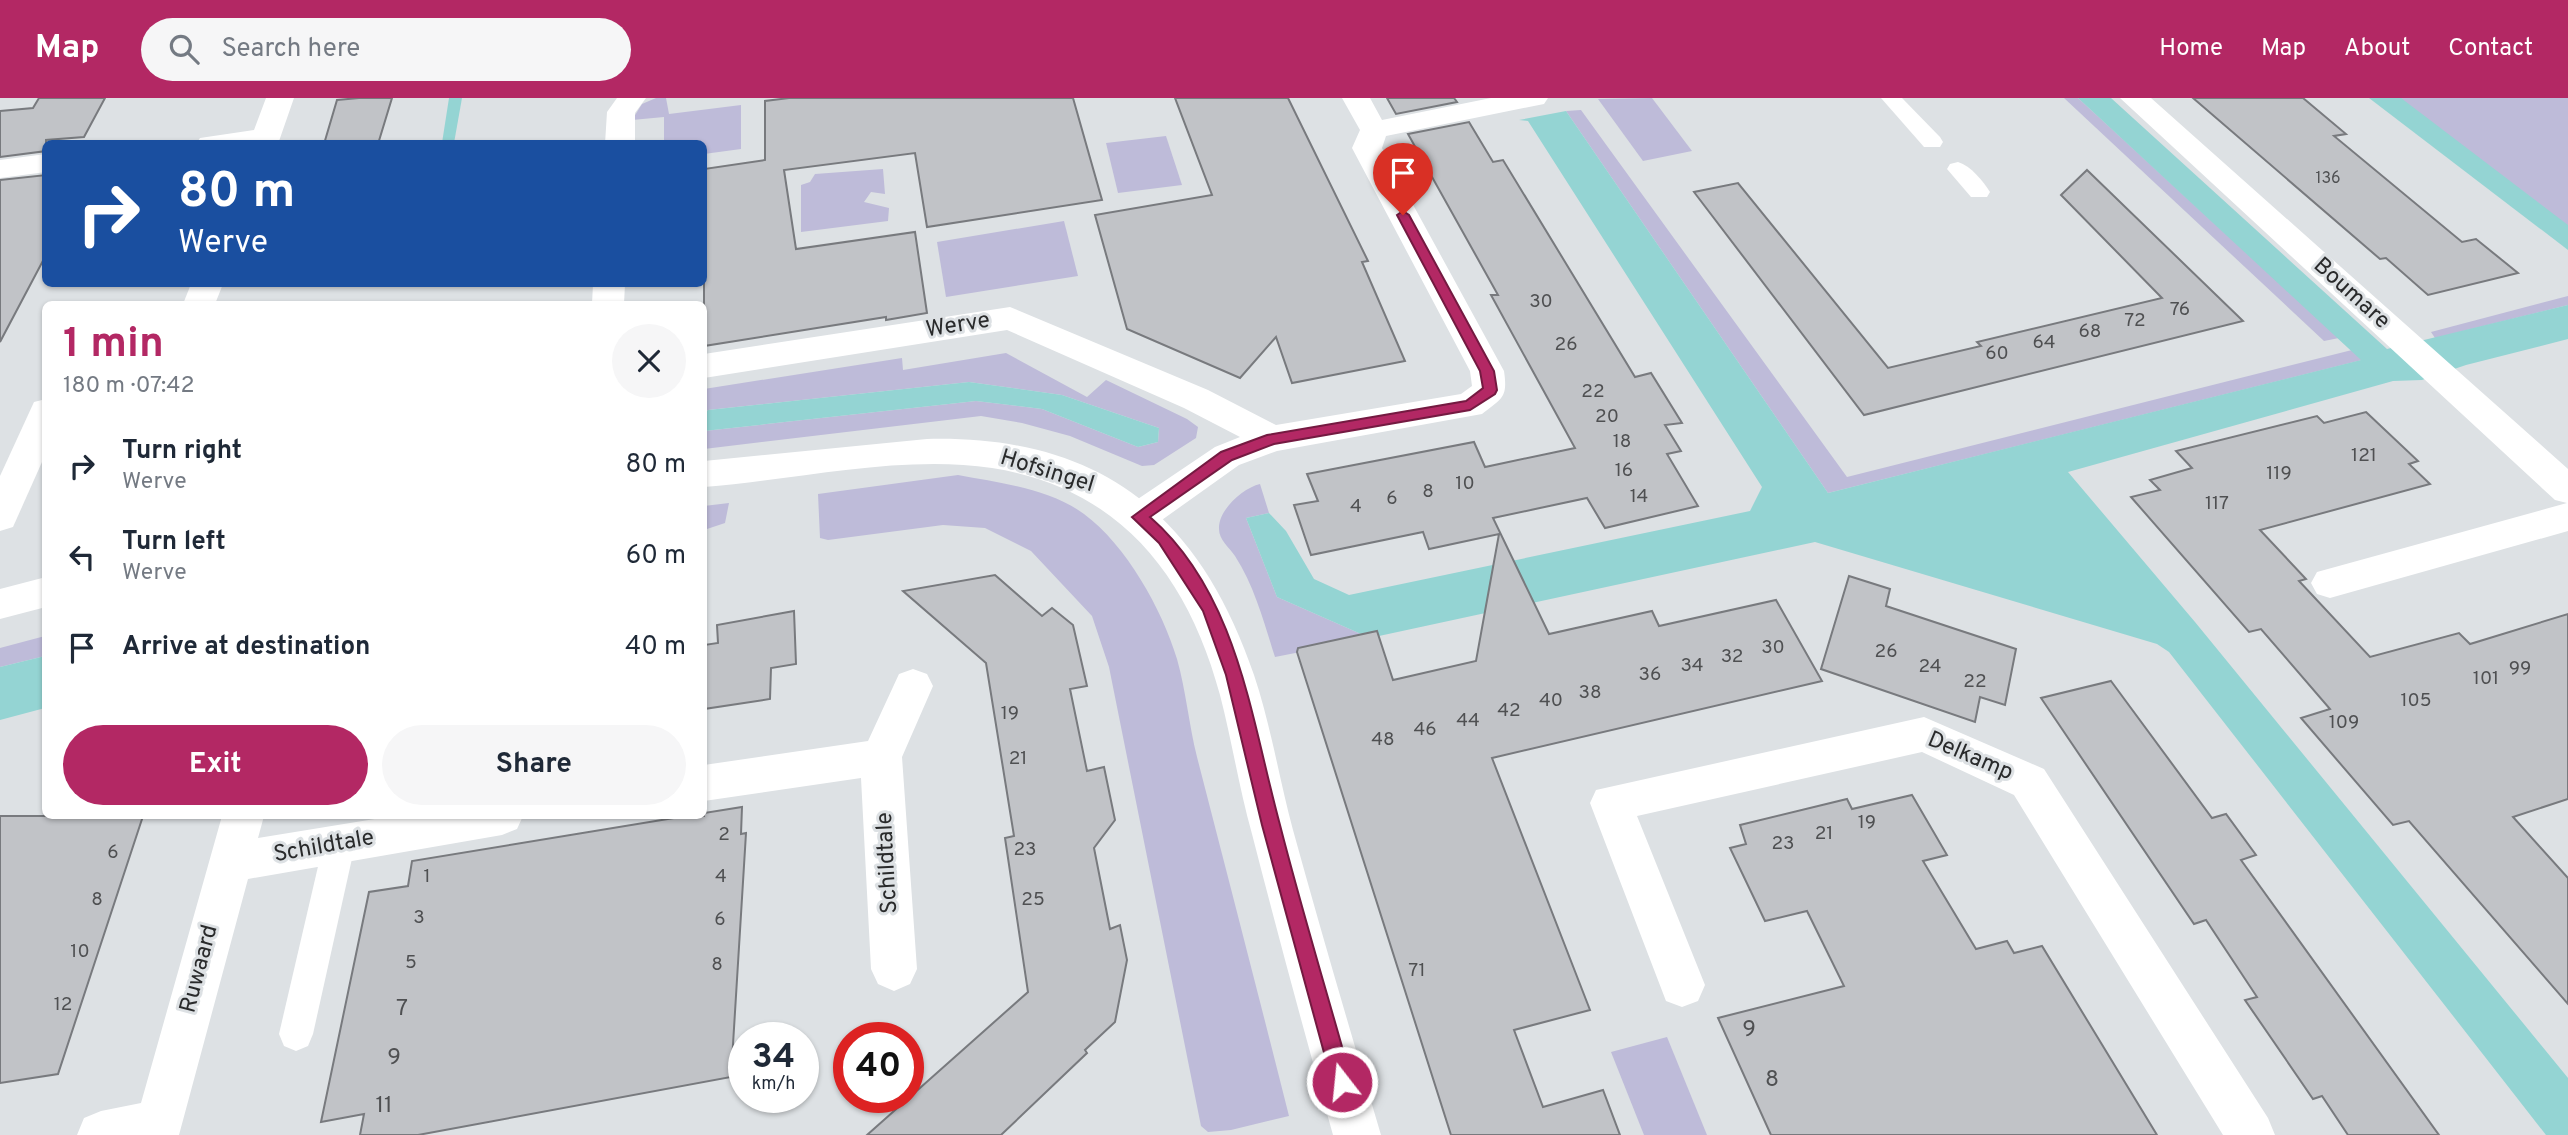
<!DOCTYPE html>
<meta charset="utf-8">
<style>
:root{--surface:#fff;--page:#f6f6f7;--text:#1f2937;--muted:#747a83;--accent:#b32864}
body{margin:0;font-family:Overpass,sans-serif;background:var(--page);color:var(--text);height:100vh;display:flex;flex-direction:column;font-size:26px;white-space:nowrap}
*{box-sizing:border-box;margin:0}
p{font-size:23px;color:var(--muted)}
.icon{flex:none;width:38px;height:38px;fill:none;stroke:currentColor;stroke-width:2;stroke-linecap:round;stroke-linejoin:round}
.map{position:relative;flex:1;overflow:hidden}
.sheet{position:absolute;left:42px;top:203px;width:665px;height:518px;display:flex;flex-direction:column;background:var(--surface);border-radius:10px;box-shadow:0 2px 5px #0004}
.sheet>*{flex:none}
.top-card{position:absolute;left:42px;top:42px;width:665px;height:147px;border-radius:10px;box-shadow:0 2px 5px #0004;background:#1a4fa0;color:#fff;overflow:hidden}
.speed{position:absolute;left:728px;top:924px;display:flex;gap:14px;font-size:35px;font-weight:700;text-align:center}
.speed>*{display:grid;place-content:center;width:91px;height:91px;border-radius:50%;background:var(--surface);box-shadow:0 2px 5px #0004;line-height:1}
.speed small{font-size:18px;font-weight:400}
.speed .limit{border:10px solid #d22;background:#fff;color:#111}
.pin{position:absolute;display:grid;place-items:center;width:60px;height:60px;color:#fff;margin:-72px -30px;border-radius:50% 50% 50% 0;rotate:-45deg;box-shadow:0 0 7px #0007}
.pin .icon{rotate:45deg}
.me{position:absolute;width:77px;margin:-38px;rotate:344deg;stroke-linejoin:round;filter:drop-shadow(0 0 5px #0008)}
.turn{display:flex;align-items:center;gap:24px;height:147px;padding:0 21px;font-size:32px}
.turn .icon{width:91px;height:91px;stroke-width:2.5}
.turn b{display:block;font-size:49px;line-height:60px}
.round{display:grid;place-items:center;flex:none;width:74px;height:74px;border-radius:37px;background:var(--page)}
.head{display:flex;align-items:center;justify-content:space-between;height:119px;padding:0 21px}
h1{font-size:42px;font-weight:700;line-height:52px;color:var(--accent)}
.primary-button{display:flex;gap:14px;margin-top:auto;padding:14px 21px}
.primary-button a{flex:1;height:80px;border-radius:42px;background:var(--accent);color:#fff;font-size:28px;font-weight:700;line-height:80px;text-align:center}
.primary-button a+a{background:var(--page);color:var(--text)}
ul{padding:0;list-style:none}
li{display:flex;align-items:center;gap:21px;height:91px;padding:0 21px}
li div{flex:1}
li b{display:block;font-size:26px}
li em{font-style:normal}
header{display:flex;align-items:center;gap:42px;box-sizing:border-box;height:98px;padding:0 35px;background:var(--accent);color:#fff}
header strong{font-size:33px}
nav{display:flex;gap:38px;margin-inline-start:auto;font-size:24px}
.search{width:490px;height:63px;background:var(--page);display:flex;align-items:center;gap:18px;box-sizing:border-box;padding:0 24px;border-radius:38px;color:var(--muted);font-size:26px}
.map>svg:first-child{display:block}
</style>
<header>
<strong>Map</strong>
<div class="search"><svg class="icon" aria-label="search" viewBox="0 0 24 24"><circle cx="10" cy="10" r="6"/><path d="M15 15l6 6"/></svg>Search here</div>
<nav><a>Home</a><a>Map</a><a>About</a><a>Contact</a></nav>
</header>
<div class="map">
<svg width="2568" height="1037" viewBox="0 0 2568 1037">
<rect width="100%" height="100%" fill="#dde1e4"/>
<g fill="#bebbd9">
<polygon points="656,0 666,0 669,16 741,7 741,51 704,56 704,46 664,45 664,19 632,22 642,6"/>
<polygon points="1652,0 1692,53 1643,63 1598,1"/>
<polygon points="2064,0 2078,0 2339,240 2324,243"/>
<polygon points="2382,0 2568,0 2568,141"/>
<polygon points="1581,12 1847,379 2352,252 2362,262 1828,395 1566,13"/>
<polygon points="1166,38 1182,87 1118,95 1106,45"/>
<polygon points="883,71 885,96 871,94 864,104 889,110 888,123 801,134 801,87 810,84 815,76"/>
<polygon points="1064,123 1078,178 946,199 937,144"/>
<polygon points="2568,198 2568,207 2435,240 2431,234"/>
<polygon points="1006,255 1087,299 1106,282 1187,321 1198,329 1196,340 1154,367 1142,368 1070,338 1022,325 981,318 704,351 704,333 976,303 1042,311 1138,349 1158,344 1159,330 1062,297 969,284 708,312 704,317 704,291 902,260 903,272"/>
<path d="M958,377C1000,385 1049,390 1084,416C1126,447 1162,511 1177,561C1186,593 1189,627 1197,659C1228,779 1259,899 1289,1018L1231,1032L1208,1034L1201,1028L1109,569L1092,518L1031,453L985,430L943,427L828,442L820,440L818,396Z"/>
<path d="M1260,386L1269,415L1246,420L1277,499L1361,536L1349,539L1351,544L1275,559C1264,525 1255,489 1235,458C1229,449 1219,442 1219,431C1218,412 1243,390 1260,386Z"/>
<polygon points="729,405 725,425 704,432 704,408"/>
<polygon points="45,538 45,558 0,569 0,550"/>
<polygon points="1667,939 1707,1037 1644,1037 1611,954"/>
</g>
<g fill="#94d4d3">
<polygon points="449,0 462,0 454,45 442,45"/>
<polygon points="2078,0 2111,0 2387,251 2568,207 2568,241 2466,267 2422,282 2393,283 2068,374 2195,524 2568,980 2568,1037 2546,1037 2169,554 2157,546 1815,444 1379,538 1376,533 1361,536 1277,499 1246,420 1269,415 1286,433 1314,481 1349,497 1750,413 1762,389 1528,23 1519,22 1566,13 1828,395 2361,262"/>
<polygon points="2369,0 2401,0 2568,127 2568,152"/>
<polygon points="969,284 1062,297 1159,330 1158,344 1138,349 1042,311 976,303 704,333 704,317 708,312"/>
<polygon points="45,558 45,610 0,622 0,569"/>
</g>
<g fill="#c1c3c7" stroke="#787a7e" stroke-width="2">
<polygon points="39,0 105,0 84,39 46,42 46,53 0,59 0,13 33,10"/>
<polygon points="359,0 392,0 378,46 324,46 337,2"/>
<polygon points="789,0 1073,0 1102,102 927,129 915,55 784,72 796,151 915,134 927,215 886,222 886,219 704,248 704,71 765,62 765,3"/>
<polygon points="1175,0 1288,0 1368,163 1362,164 1405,263 1292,285 1276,239 1240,280 1127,231 1095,117 1212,97"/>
<polygon points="1387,0 1454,0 1457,4 1396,16"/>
<polygon points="2193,0 2303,0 2346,36 2334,38 2462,144 2476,141 2518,175 2428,197 2386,160 2380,161"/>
<polygon points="1469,24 1493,64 1503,62 1635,279 1651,275 1682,325 1665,327 1681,353 1667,356 1698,408 1605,430 1587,400 1493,420 1549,536 1652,513 1659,528 1776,502 1822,583 1492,660 1590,912 1514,932 1543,1009 1603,992 1620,1037 1451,1037 1297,554 1298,550 1377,533 1393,582 1476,563 1499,436 1429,451 1423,434 1311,457 1294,407 1318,403 1307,376 1474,344 1485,369 1575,350 1491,197 1498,197 1408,36"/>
<polygon points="2087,72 2243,223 1864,317 1694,94 1738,85 1888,270 1981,248 1977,244 2162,200 2061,97"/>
<polygon points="46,77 46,157 0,244 0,82"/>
<polygon points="2366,314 2418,363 2409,366 2430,386 2260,432 2306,481 2299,483 2370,559 2459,535 2470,546 2568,516 2568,701 2513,719 2568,780 2568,906 2409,723 2393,727 2301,620 2330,611 2261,531 2249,534 2131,399 2160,392 2150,382 2192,370 2176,353 2317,318 2324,325"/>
<polygon points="995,477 1042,518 1052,510 1073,527 1087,588 1070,591 1087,673 1104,669 1115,722 1094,750 1110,831 1120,827 1127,862 1115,924 1085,952 1087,955 1001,1037 867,1037 1028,894 1005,740 1014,738 986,565 903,493"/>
<polygon points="1849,478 1890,491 1886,508 2016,551 2005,607 1980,599 1975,624 1821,571"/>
<polygon points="794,513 796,566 771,570 770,601 704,611 704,547 718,545 717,527"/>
<polygon points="2111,583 2212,720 2226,716 2256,757 2241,762 2439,1037 2348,1037 2322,998 2313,1001 2245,902 2257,899 2206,822 2194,826 2041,600"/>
<polygon points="1912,697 1947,757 1923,763 1976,851 2007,843 2014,855 2042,848 2157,1037 1771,1037 1718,920 1844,888 1807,813 1765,823 1730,750 1746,746 1740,727 1847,701 1852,711"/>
<polygon points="742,709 741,736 746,735 731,979 418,1037 360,1037 364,1016 321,1024 369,794 408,788 412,763 686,718 704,718 704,715"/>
<polygon points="0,718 143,718 58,976 0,985"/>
</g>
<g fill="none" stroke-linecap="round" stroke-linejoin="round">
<g fill="#fff" fill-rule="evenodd">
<polygon points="1881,0 1902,0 1940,39 1943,44 1940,49 1924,49"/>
<path d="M1958,64C1971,68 1983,83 1990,94L1987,99H1971L1947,71L1950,66Z"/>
<polygon points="339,733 350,737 355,747 313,936 308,948 296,953 284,948 279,936 323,747 328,737"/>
</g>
<g fill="#fff" fill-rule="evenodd">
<polygon points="266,0 294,0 278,46 196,46 200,40 254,32"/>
<polygon points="617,0 646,0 635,15 635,46 605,46 607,14"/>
<path d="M1342,0H1370L1382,22L1491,0H1548L1544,6L1534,8L1386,38L1382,50L1504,273C1508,300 1502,300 1482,316L1277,353L1239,367L1152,429L1139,433L1126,429L1121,419L1126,409L1215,349L1240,339L1184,310L1007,232L704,280V256L1010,209L1208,292L1276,327L1461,296L1472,288L1470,273L1352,50L1360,32Z"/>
<polygon points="2120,0 2151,0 2568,371 2568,433 2330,500 2317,496 2311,485 2317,474 2567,405 2555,402"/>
<polygon points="46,56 46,74 0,80 0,62"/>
<polygon points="191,186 223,186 215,206 183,206"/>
<polygon points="593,186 625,186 624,206 592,206"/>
<polygon points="46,301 46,355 13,429 0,433 0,378 34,304"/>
<polygon points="913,571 927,576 933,588 902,659 917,871 910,886 894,893 878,886 871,871 861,680 704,703 704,667 868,643 899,576"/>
<polygon points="1924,619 2044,671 2268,1020 2275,1037 2223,1037 2014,697 1922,654 1637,718 1705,887 1698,903 1682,909 1666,903 1590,705 1596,692"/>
<polygon points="222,718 264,718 258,740 393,718 523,718 517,731 502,737 248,781 179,1037 77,1037 84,1020 101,1013 141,1005"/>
</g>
<g fill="#fff" fill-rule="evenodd">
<path d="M927,341C1100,337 1199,416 1254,577C1271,628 1279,680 1293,732C1321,834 1351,935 1381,1037H1333C1305,937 1278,837 1252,736C1239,690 1232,643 1220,597C1188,478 1120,390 992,370C901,356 795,382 704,389V363Z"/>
<polygon points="46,479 46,509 0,521 0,491"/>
</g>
</g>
<path fill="#b32864" stroke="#741a41" stroke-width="2" d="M1403,113L1409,117L1494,273L1497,292L1495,296L1470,312L1274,346L1232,362L1150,419C1238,496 1251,621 1280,727C1302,813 1328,898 1352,984L1349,990L1342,993L1335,990L1332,984L1262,727L1226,577L1203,513L1159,445L1132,419L1221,354L1267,337L1466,303L1483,290L1480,273L1397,117Z"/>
<g text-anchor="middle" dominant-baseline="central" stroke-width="6" stroke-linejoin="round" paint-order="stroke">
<g font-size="16" fill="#4f5052">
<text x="2328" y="81">136</text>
</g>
<g font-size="19" fill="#4f5052">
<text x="1541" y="204">30</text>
<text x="2180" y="212">76</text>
<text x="2135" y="223">72</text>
<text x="2090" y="234">68</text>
<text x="2044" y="245">64</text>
<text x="1566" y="247">26</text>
<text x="1997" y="256">60</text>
<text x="1593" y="294">22</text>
<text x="1607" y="319">20</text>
<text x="1622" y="344">18</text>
<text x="2364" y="358">121</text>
<text x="1624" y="373">16</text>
<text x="2279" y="376">119</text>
<text x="1465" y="386">10</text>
<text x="1428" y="394">8</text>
<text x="1639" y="399">14</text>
<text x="1392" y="401">6</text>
<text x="2217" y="406">117</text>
<text x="1356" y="409">4</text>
<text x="1773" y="550">30</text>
<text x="1886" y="554">26</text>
<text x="1732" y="559">32</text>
<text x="1692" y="568">34</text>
<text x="1930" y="569">24</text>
<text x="2520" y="571">99</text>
<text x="1650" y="577">36</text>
<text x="2486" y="581">101</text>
<text x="1975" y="584">22</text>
<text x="1590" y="595">38</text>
<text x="1551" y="603">40</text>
<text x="2416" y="603">105</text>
<text x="1509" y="613">42</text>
<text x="1010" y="616">19</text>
<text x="1468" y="623">44</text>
<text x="2344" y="625">109</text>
<text x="1425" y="632">46</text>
<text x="1383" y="642">48</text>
<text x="1018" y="661">21</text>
<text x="1867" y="725">19</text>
<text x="1824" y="736">21</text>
<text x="724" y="737">2</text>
<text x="1783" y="746">23</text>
<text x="1025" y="752">23</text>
<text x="113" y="755">6</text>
<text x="427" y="779">1</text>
<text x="721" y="779">4</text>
<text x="97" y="802">8</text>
<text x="1033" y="802">25</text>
<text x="419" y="820">3</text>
<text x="720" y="822">6</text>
<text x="80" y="854">10</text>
<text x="411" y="865">5</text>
<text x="717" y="867">8</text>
<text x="1417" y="873">71</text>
<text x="63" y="907">12</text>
</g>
<g font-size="23" fill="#292a2b" stroke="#dde1e4">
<text transform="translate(2351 196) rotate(42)">Boumare</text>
<text transform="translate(958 228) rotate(-9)">Werve</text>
<text transform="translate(1047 374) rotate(17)">Hofsingel</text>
<text transform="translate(1970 659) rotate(23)">Delkamp</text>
<text transform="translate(324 749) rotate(-10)">Schildtale</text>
<text transform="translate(888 765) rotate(-93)">Schildtale</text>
<text transform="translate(200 871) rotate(-75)">Ruwaard</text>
</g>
<g font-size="23" fill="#4f5052">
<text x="402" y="911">7</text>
<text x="1749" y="932">9</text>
<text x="394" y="960">9</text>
<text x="1772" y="982">8</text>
<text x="384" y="1008">11</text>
</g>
</g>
</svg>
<div class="speed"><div>34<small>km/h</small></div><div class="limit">40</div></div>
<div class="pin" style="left:1403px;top:117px;background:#d93025"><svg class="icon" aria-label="arrive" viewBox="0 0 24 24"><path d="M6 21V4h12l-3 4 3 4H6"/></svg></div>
<svg class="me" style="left:1342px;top:984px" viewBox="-20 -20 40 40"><circle r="17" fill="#b32864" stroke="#fff" stroke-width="3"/><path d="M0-11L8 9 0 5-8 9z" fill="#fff"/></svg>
<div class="top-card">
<div class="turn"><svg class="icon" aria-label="right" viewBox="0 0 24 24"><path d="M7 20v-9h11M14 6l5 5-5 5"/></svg><div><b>80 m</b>Werve</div></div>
</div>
<section class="sheet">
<div class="head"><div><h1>1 min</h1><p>180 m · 07:42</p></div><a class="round"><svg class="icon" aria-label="close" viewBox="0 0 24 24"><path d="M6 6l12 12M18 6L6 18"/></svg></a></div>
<ul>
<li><svg class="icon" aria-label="right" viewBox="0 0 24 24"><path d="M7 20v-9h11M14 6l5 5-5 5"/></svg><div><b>Turn right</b><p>Werve</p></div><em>80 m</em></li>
<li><svg class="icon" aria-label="left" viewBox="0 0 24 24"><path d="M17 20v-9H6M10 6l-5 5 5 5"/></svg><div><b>Turn left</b><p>Werve</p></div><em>60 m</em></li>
<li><svg class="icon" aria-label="arrive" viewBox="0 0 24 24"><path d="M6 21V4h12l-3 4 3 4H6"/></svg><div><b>Arrive at destination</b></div><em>40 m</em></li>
</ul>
<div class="primary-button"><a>Exit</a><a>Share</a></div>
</section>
</div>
